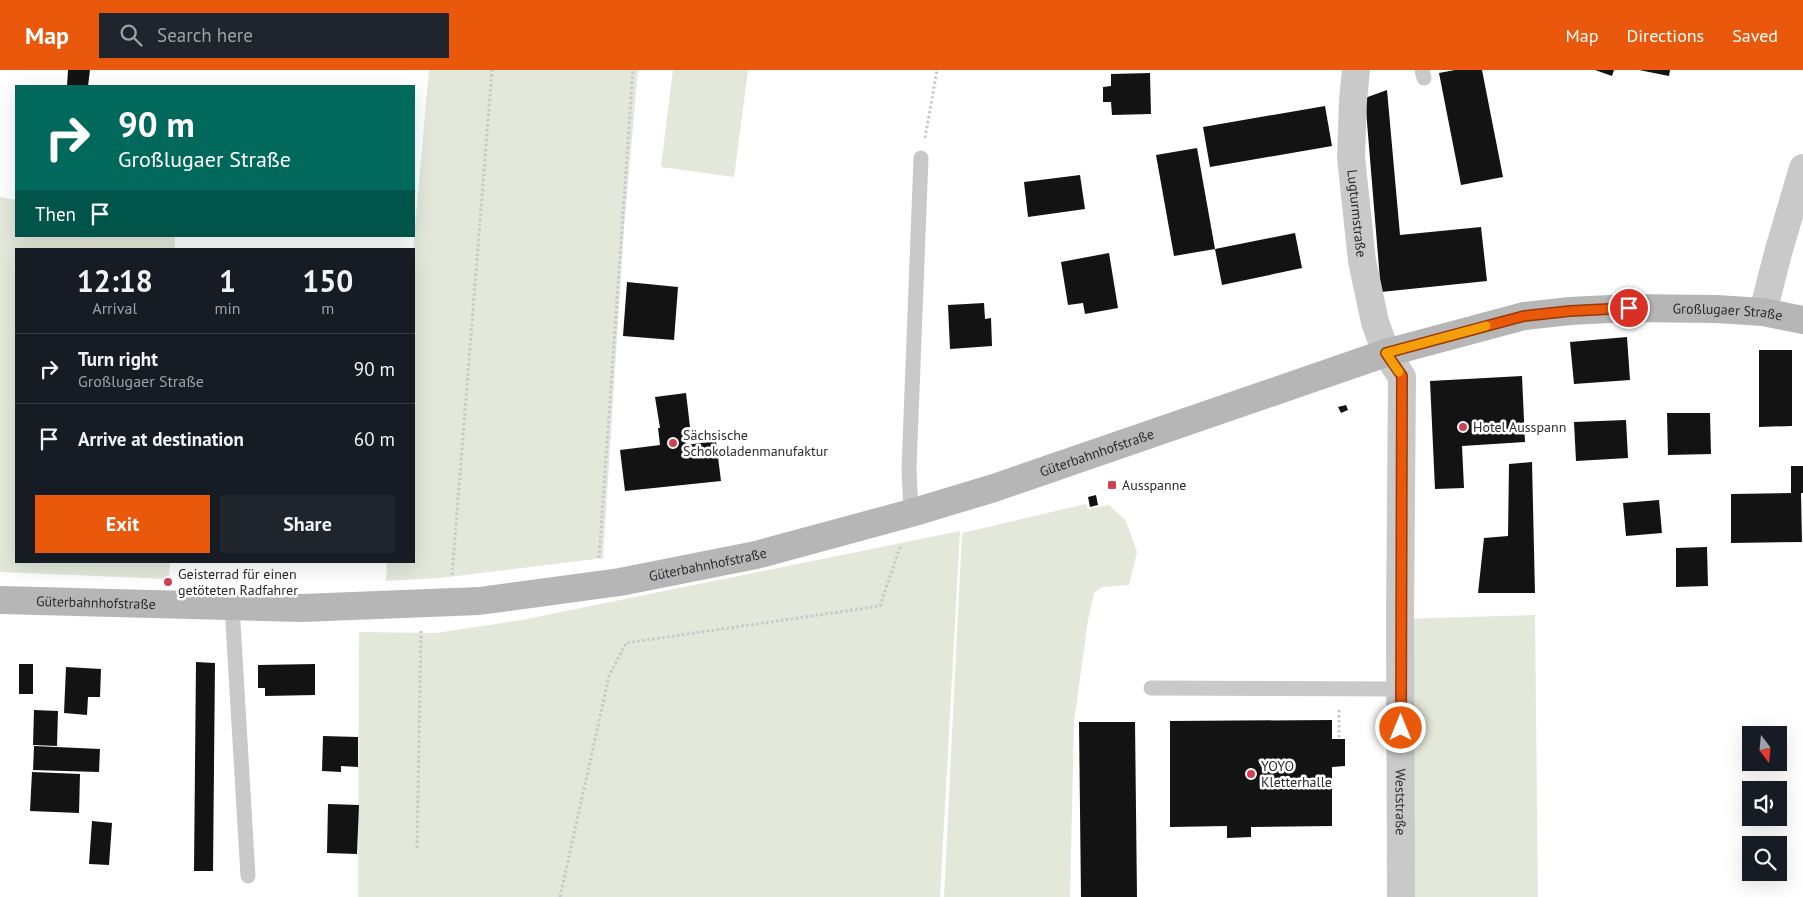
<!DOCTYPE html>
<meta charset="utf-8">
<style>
:root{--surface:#171b24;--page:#20242c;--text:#f1f3f6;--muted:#9ea1a6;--line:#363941;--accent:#ea580c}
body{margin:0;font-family:"PT Sans",sans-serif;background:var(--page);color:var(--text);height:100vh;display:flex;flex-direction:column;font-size:19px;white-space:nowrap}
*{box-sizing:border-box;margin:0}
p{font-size:16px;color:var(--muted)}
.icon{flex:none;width:28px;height:28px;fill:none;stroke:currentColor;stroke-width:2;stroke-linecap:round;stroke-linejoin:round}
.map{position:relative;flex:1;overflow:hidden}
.details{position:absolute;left:15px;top:178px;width:400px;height:315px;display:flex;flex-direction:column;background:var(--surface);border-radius:0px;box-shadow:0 5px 20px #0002}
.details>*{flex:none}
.guide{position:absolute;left:15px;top:15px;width:400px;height:152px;border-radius:0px;box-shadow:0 5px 20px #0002;background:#00695c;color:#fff;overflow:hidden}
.needle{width:32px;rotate:164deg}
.tools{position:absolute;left:1742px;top:656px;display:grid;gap:10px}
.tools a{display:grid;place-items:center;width:45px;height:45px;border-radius:0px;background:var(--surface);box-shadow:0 5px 20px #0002;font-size:25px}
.pin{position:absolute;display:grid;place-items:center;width:42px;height:42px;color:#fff;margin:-21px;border:2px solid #fff;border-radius:50%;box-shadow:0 1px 5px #0007}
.me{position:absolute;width:55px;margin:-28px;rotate:0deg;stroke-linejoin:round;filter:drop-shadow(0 0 4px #0008)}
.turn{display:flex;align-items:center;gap:18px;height:105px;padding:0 20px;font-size:22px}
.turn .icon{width:65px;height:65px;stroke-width:2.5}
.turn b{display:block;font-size:35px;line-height:42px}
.then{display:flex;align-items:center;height:48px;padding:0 20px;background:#0003;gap:10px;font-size:19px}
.eta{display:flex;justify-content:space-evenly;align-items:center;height:85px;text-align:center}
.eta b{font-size:30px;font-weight:700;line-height:35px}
.cta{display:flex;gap:10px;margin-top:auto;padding:10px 20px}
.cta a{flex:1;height:58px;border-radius:0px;background:var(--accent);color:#fff;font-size:20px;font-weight:700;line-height:58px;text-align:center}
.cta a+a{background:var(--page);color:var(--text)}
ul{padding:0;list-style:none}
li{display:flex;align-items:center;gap:15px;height:70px;padding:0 20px;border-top:1px solid var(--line)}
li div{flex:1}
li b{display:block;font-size:19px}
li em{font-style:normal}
header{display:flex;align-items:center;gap:30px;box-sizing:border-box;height:70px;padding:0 25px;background:var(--accent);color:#fff}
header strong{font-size:24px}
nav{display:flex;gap:28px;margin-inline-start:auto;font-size:18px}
.search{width:350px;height:45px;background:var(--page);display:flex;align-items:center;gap:12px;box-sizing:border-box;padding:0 18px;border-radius:0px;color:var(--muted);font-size:19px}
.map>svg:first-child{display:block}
</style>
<header>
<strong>Map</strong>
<div class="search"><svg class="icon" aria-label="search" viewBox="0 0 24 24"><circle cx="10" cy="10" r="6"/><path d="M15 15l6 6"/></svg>Search here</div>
<nav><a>Map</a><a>Directions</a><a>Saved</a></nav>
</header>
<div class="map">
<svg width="1803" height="827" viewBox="0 0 1803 827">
<rect width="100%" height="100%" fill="#fff"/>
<g fill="#e3e8db">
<polygon points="429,0 638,0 624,159 603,488 440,508 386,511 387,491 414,491 413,179"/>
<polygon points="673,0 748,0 734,107 661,97"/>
<polygon points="0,127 16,130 16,166 175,166 175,179 16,179 16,491 170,491 169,509 0,502"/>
<polygon points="1086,434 1088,439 1109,435 1126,451 1137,482 1129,515 1102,517 1094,523 1088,550 1074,652 1070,827 944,827 962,463"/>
<polygon points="960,461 940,827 358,827 359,562 436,563 522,550"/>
<polygon points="1535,545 1538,827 1390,827 1400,549"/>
</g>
<g fill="#131313">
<polygon points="68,0 90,0 88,16 67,16"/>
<polygon points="1455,0 1482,0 1503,107 1461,115 1439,3"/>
<polygon points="1595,0 1614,0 1612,6"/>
<polygon points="1639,0 1670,0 1669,6"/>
<polygon points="1150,3 1151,44 1112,45 1111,32 1103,32 1103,17 1111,16 1111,4"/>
<polygon points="1387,20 1400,165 1481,157 1487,211 1381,222 1365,28"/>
<polygon points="1325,36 1332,76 1210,97 1203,57"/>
<polygon points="1197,78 1215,179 1174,186 1156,85"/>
<polygon points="1080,105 1085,139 1028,147 1024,112"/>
<polygon points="1295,163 1302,198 1222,215 1215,179"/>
<polygon points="1109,183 1118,238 1085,244 1083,233 1068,235 1061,192"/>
<polygon points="627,212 678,217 674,270 623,266"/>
<polygon points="984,233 985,249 991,248 992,276 950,279 948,235"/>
<polygon points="1627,267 1630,310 1574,314 1570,272"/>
<polygon points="1759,280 1792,280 1792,356 1759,357"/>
<polygon points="1522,306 1525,372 1462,376 1464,418 1435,419 1430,311"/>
<polygon points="686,323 690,357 684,358 686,375 716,371 721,411 625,421 620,380 660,375 658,358 660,358 655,327"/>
<polygon points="1346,335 1348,340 1341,343 1338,337"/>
<polygon points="1667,343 1710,343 1711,384 1668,385"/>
<polygon points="1626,350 1628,388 1576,391 1574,352"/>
<polygon points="1532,392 1535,523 1478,523 1484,468 1508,466 1509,394"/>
<polygon points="1791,396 1803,396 1803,423 1801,423 1802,472 1731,473 1731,424 1791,423"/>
<polygon points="1096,425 1098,435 1090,437 1088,427"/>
<polygon points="1659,430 1662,463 1626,466 1623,433"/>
<polygon points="1707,477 1708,516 1676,517 1676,478"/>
<polygon points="196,592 215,593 213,801 194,801"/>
<rect x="19" y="594" width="14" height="30"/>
<polygon points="315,594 315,625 265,626 265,618 258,618 258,595"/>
<polygon points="66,597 101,599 100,627 88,627 87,645 64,643"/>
<polygon points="34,640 58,641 57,676 33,675"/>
<polygon points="1332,650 1332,669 1345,669 1345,696 1332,697 1332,756 1251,757 1251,767 1227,768 1227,756 1170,757 1170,651"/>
<polygon points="1079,652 1135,652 1137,827 1081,827"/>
<polygon points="323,666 358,667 358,697 341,696 341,702 322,701"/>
<polygon points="34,676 100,679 99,702 33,700"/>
<polygon points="32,702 80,704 79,743 30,741"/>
<polygon points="328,734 359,735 357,784 327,783"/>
<polygon points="92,751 112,753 109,795 89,794"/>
</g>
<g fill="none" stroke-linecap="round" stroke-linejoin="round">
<g stroke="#c9c9c9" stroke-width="3" stroke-dasharray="2.5 2.5" stroke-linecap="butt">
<polyline points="925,68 937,0"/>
<polyline points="599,488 633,0"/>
<polyline points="452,505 492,0"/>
<polyline points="1339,640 1339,669"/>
<polyline points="417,778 421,561"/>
<polyline points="560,827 609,606 626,573 880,536 901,474"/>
</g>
<g stroke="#c9c9c9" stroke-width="15">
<polyline points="1422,0 1424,8"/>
<polyline points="911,443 909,399 921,88"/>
<polyline points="232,536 248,806"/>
<polyline points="1151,618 1400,619"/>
</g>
<g stroke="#c9c9c9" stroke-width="28">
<path id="s1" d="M1356,0L1353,30L1351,87L1362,191L1375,252L1386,283L1402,307L1400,549L1401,827"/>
<polyline points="1763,242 1778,183 1803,98"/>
</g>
<path stroke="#b6b6b6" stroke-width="28" id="s2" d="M0,530L302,538L479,531L620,512L756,485L911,443L994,418L1386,283L1524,246L1570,241L1629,238L1716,239L1763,242L1803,250"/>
</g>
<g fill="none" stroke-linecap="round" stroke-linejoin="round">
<g stroke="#983908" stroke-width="12">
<polyline id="route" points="1401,658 1402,306 1386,283 1524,246 1570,241 1629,238"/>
</g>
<use href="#route" stroke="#ea580c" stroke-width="9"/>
<polyline stroke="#f59e0b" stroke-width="9" points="1399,302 1386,283 1486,256"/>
</g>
<g fill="#d04153" stroke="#fff" stroke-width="2">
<circle cx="1463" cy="357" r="5"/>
<circle cx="673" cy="373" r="5"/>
<rect x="1107" y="410" width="10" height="10" rx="2.5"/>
<circle cx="168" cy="512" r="5"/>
<circle cx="1251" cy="704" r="5"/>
</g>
<g text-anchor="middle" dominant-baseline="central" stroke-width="5" stroke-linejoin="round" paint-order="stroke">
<g font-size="14" fill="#2c2c2c" stroke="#fff">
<text stroke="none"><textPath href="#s1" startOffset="144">Lugturmstraße</textPath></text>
<text stroke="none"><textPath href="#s2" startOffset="1769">Großlugaer Straße</textPath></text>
<text stroke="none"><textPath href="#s2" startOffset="1116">Güterbahnhofstraße</textPath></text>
<text stroke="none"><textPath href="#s2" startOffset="711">Güterbahnhofstraße</textPath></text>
<text stroke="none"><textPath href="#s2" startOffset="96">Güterbahnhofstraße</textPath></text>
<text stroke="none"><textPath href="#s1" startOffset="741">Weststraße</textPath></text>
</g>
<g font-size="14" fill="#2c2c2c" stroke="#fff" text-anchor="start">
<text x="1473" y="357">Hotel Ausspann</text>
<text x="683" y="365">Sächsische<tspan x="683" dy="16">Schokoladenmanufaktur</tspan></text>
<text x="1122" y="415">Ausspanne</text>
<text x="178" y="504">Geisterrad für einen<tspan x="178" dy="16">getöteten Radfahrer</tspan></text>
<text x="1261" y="696">YOYO<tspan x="1261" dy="16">Kletterhalle</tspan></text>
</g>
</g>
</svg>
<div class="tools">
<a><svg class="needle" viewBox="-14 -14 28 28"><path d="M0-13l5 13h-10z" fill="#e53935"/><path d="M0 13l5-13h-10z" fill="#9ea1a6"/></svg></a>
<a><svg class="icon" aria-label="sound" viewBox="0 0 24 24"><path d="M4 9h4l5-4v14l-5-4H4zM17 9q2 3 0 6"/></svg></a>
<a><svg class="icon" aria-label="search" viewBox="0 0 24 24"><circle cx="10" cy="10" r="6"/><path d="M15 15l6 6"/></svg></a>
</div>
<div class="pin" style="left:1629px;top:238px;background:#d93025"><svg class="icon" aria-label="arrive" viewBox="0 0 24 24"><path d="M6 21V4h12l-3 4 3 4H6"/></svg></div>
<svg class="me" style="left:1401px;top:658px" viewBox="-20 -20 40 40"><circle r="17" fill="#ea580c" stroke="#fff" stroke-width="3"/><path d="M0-11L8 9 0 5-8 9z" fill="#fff"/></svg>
<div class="guide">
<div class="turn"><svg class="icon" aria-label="right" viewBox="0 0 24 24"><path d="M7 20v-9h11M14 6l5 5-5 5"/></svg><div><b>90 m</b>Großlugaer Straße</div></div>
<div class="then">Then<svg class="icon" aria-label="arrive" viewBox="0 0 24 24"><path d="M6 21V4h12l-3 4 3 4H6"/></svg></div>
</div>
<section class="details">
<div class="eta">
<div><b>12:18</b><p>Arrival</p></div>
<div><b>1</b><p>min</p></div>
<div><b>150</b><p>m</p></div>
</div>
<ul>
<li><svg class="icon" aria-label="right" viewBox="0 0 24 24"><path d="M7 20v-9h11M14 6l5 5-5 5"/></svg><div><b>Turn right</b><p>Großlugaer Straße</p></div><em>90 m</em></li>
<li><svg class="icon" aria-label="arrive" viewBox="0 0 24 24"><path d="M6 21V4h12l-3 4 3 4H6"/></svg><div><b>Arrive at destination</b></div><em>60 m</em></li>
</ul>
<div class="cta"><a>Exit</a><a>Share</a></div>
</section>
</div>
